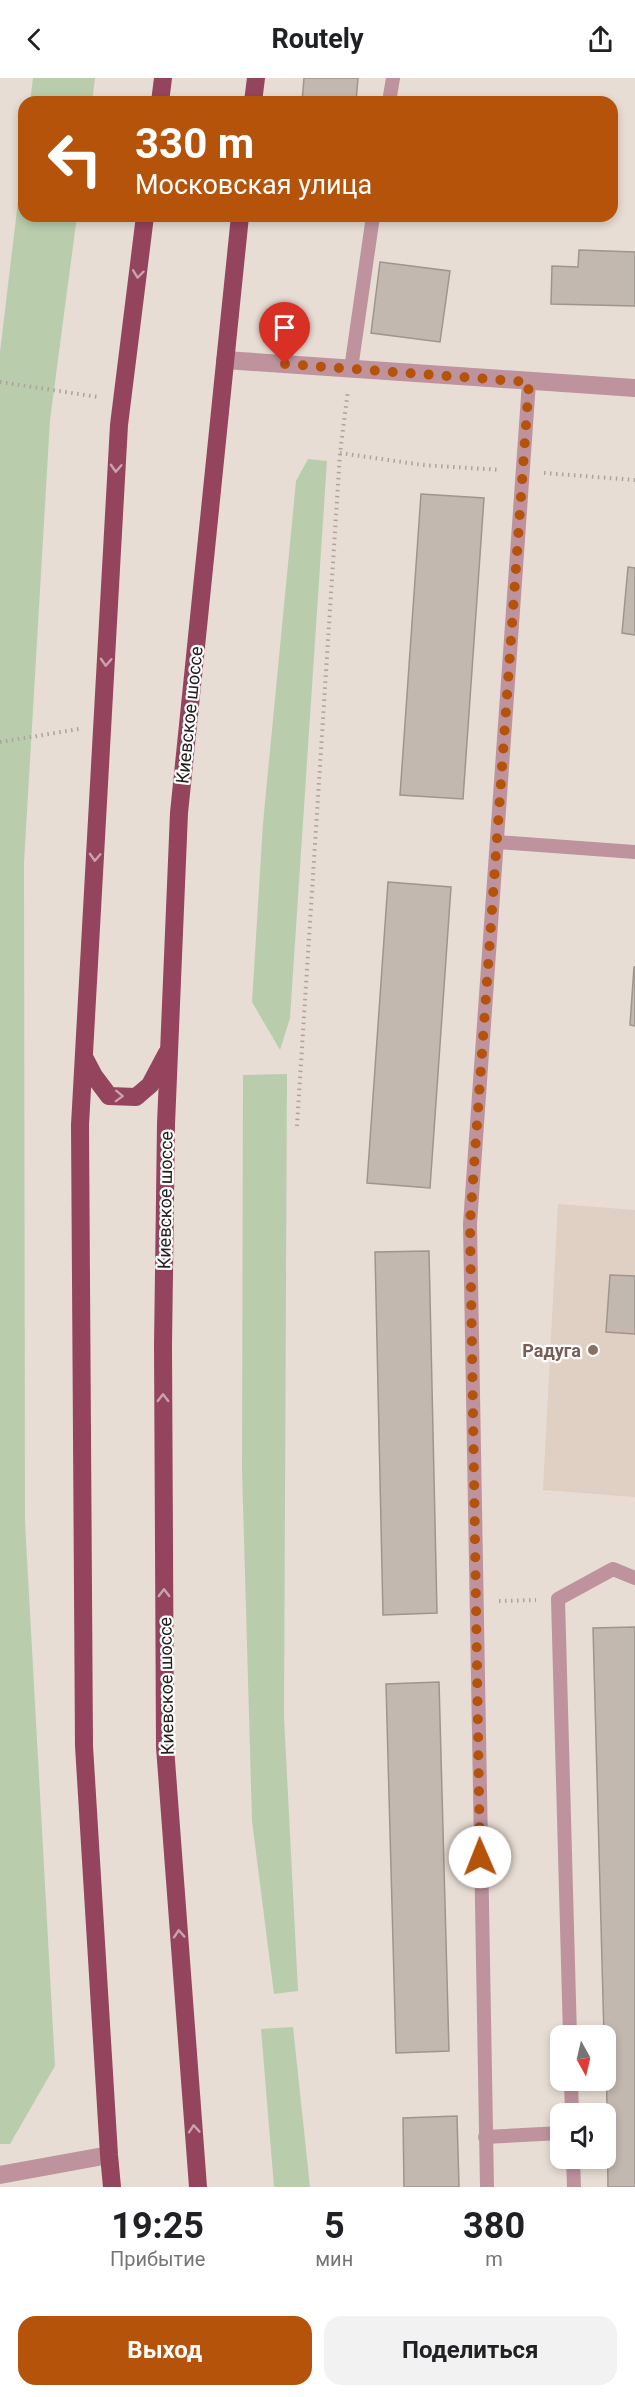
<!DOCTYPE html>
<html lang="ru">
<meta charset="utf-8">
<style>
:root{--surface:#fff;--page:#f2f2f2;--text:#202124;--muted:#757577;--accent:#b45309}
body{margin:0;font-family:Roboto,sans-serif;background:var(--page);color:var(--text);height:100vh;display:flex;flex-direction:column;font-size:22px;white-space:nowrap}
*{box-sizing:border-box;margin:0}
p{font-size:20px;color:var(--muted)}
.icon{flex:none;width:33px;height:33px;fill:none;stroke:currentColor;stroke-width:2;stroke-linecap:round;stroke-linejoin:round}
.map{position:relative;height:2109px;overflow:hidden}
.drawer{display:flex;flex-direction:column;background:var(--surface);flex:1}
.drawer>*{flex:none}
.top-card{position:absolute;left:18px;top:18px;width:600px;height:126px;border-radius:18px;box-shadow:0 3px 9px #0003;background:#b45309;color:#fff;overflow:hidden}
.needle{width:39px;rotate:172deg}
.buttons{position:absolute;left:550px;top:1947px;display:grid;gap:12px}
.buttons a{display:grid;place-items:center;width:66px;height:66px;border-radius:12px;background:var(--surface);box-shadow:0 3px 9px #0003;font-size:30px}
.pin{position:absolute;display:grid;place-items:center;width:51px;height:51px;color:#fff;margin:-62px -26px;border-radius:50% 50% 50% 0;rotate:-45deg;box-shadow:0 0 6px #0007}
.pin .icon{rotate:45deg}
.me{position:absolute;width:66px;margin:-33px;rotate:359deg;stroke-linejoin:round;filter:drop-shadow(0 0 4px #0008)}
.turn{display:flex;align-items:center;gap:21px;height:126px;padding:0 18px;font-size:27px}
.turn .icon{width:78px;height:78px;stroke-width:2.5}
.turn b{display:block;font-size:42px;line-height:51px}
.eta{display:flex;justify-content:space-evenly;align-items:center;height:102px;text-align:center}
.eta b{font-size:36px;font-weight:700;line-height:42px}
.action{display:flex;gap:12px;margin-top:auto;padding:12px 18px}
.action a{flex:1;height:69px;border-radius:18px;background:var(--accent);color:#fff;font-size:24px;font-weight:700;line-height:69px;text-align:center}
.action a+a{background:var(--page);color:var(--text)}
header{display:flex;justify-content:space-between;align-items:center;height:78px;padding:0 18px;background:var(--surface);font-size:27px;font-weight:700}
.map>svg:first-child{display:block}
</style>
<header><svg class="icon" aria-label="back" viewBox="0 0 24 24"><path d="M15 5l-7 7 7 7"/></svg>Routely<svg class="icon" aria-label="share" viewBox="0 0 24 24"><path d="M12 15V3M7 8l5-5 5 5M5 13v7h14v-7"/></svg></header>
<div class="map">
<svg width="635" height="2109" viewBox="0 0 635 2109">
<rect width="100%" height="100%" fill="#e7ddd4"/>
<polygon fill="#e0cfc3" points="558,1126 635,1132 635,1419 543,1412"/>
<g fill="#b9cdad">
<polygon points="33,0 95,0 92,24 30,24"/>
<polygon points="24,73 24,138 77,138 50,342 24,785 25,1444 55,1988 10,2066 0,2066 0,274"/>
<polygon points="308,381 327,383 290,940 280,972 252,924 263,745 296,403"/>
<polygon points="287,996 284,1638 298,1913 274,1916 252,1743 242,1391 243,997"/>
<polygon points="293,1949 310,2109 274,2109 261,1951"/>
</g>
<g fill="#c3b8b0" stroke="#9e958d" stroke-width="1.5">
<polygon points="304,0 358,0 356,24 302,24"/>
<polygon points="579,172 635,174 635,228 551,226 552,188 578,189"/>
<polygon points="380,184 450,193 440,264 371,255"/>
<polygon points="421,416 484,420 463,721 400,717"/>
<polygon points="628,489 635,490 635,557 622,555"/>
<polygon points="388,804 451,809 430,1110 367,1105"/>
<polygon points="634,889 635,889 635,948 630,947"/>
<polygon points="429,1173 437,1535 383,1537 375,1174"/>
<polygon points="610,1197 635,1198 635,1256 606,1254"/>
<polygon points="635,1549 635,2109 608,2109 606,1958 604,1958 593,1550"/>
<polygon points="439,1604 449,1973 396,1975 386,1606"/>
<polygon points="457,2038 459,2109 404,2109 403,2040"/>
</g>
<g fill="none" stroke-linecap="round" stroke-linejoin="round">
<g stroke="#aba39c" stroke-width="4" stroke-dasharray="1.5 4.5" stroke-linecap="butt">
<polyline points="0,304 98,319"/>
<polyline points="340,375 423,387 501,392"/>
<polyline points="544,395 635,402"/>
<polyline points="0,664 79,651"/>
<polyline points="297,1048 340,375 348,312"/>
<polyline points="499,1523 536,1522"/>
</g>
<g stroke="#be939e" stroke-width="14">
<polyline points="389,24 393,0"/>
<polyline points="351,291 373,138"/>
<polyline points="497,764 635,774"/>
<polyline points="570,1958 558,1521 613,1491 635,1500"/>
<polyline points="571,2002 572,2036"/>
<polyline points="485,2059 561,2055"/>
<polyline points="573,2080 574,2109"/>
<polyline points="487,2109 470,1146 529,304"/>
</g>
<g stroke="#be939e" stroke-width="18">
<polyline points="225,282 635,310"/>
<polyline points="0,2097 109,2077"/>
</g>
<g stroke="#95445e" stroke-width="18">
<polyline points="160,24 163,0"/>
<polyline points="253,24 256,0"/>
<polyline points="84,979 94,998 109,1018 136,1019 150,1007 167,975"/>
<polyline points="112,2109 109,2077 84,1668 80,1047 119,347 145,138"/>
<polyline points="198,2109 165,1669 163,1268 166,1046 179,735 240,138"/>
</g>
</g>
<defs><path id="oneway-chevron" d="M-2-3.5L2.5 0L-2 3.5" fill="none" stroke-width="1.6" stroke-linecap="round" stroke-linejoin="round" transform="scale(1.5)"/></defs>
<g stroke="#caa2ae">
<use href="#oneway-chevron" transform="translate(138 196) rotate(97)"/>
<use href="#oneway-chevron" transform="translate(116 390) rotate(93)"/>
<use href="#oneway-chevron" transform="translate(106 584) rotate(93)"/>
<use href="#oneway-chevron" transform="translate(95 779) rotate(93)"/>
<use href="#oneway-chevron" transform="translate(119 1018) rotate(2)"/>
<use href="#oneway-chevron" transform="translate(163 1320) rotate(-90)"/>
<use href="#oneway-chevron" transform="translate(164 1515) rotate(-90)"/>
<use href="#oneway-chevron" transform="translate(179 1856) rotate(-94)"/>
<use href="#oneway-chevron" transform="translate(194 2051) rotate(-94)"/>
</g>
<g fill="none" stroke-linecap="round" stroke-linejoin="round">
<polyline stroke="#b45309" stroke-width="10" stroke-dasharray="0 18" points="285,286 529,304 470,1146 480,1779"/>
</g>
<circle fill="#8d6e63" stroke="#fff" stroke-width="2" cx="593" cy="1272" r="6"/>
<g text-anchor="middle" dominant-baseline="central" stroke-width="4.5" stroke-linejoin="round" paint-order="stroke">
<g font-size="18" fill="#24201d" stroke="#fff">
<text transform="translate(189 637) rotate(-84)">Киевское шоссе</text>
<text transform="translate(165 1122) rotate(-89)">Киевское шоссе</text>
<text transform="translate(166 1608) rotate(-91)">Киевское шоссе</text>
</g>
<g font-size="18" font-weight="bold" fill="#785e54" stroke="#fff" text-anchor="end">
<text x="581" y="1272">Радуга</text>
</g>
</g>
</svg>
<div class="buttons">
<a><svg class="needle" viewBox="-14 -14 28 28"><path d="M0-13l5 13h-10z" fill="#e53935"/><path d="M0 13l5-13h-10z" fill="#757577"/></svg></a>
<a><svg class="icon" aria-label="sound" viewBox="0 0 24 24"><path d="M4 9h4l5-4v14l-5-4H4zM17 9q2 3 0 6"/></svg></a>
</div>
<div class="pin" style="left:285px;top:286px;background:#d93025"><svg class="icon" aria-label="arrive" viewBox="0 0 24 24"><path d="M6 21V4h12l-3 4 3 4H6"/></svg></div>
<svg class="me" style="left:480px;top:1779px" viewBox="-20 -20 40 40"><circle r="19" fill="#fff"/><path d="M0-13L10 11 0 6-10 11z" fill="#b45309"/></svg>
<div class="top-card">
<div class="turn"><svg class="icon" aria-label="left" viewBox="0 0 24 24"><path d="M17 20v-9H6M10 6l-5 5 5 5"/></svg><div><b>330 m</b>Московская улица</div></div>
</div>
</div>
<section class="drawer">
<div class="eta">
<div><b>19:25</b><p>Прибытие</p></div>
<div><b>5</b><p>мин</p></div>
<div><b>380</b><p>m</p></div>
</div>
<div class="action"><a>Выход</a><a>Поделиться</a></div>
</section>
